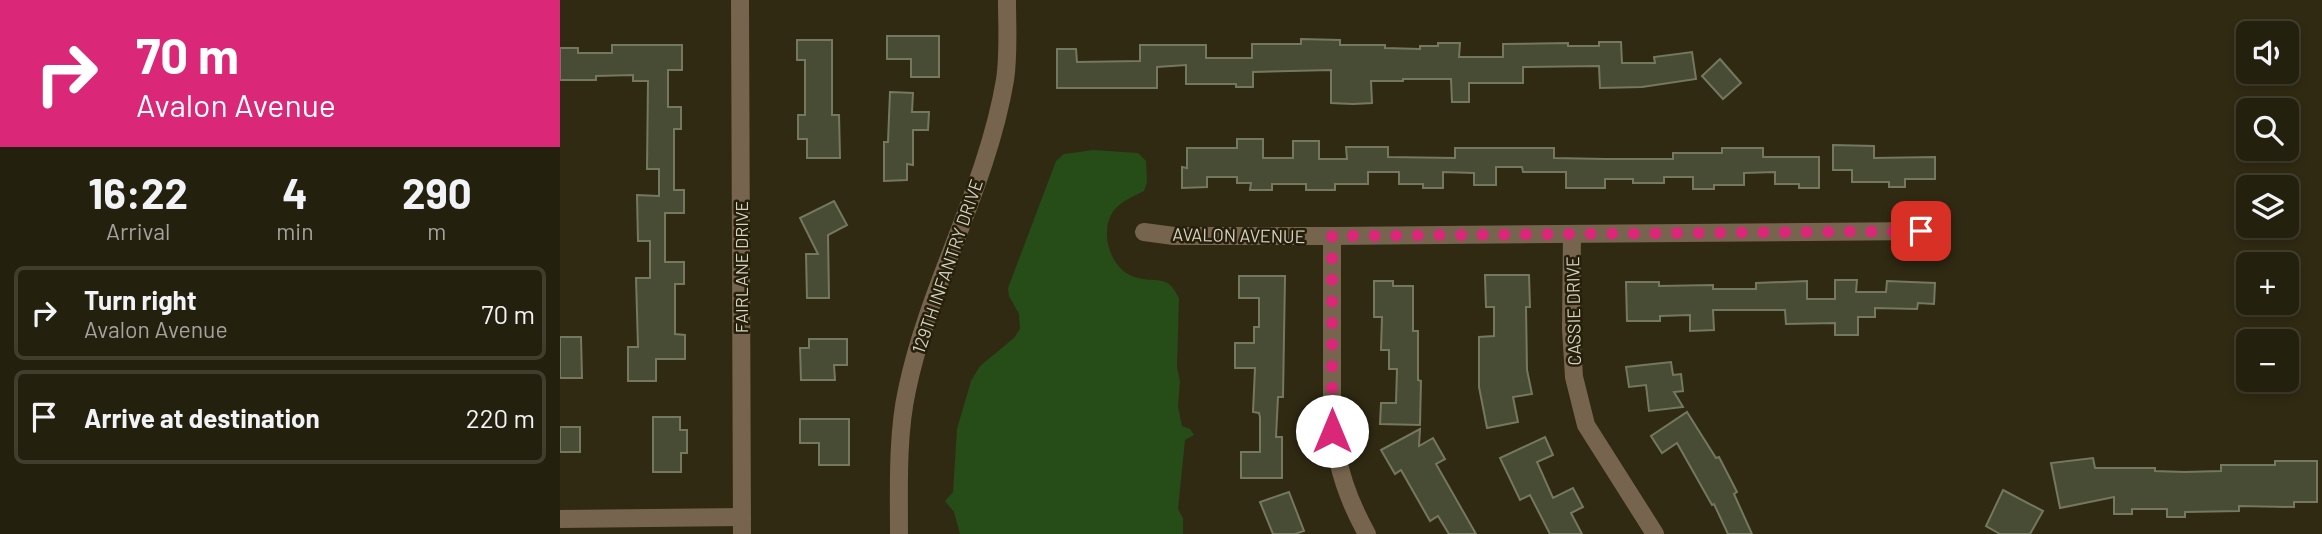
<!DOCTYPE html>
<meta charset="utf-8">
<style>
:root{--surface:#24200e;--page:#302d1c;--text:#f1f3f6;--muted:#a3a39e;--line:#413e2e}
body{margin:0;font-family:Barlow,sans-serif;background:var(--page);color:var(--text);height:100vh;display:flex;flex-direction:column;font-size:26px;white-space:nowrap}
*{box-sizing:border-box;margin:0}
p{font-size:23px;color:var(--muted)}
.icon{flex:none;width:38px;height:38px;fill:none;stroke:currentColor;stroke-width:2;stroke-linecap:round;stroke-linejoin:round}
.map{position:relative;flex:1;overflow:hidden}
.side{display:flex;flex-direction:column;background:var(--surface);width:560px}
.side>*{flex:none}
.banner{background:#db2777;color:#fff;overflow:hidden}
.controls{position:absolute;left:1676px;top:21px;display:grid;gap:14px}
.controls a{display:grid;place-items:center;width:63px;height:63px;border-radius:10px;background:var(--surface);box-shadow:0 4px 10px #0003,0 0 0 2px var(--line);font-size:35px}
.pin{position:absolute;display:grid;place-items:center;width:60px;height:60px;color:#fff;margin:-30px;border-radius:14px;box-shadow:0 4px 10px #0006}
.me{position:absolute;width:77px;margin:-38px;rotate:0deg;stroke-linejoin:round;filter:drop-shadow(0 0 5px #0008)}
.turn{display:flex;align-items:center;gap:24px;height:147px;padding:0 21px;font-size:32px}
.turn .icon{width:91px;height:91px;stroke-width:2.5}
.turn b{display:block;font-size:49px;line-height:60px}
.eta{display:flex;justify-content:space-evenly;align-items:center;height:119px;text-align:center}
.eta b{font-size:42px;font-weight:700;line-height:49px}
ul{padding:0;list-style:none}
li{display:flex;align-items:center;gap:21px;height:94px;margin:0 14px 10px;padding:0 7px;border:4px solid var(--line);border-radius:10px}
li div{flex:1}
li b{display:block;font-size:26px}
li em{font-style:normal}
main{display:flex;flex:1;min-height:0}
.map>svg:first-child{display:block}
</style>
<main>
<section class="side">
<div class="banner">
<div class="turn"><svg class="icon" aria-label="right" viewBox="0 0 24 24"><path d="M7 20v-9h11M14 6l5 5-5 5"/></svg><div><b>70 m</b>Avalon Avenue</div></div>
</div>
<div class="eta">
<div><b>16:22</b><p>Arrival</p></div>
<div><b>4</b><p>min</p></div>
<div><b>290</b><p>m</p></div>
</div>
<ul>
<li><svg class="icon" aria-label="right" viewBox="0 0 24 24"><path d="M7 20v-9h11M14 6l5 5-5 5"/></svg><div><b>Turn right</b><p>Avalon Avenue</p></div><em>70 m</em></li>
<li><svg class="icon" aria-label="arrive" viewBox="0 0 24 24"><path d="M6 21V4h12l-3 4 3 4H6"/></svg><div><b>Arrive at destination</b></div><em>220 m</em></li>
</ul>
</section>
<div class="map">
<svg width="1762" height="534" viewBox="0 0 1762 534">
<rect width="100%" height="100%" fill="#302a13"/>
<path fill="#264c18" d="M533,150L578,153L586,161L587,182L584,191C563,201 548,208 547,232C546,251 558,274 578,278C599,283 607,274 619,298L617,367L620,381L618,407L622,426L630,429L634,435L625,440L618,509L623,518V534H400L394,512L385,501L393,492L397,429L411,381L420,366L454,338L460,329L459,314L449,296L448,288L496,161L504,154Z"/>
<g fill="#484c35" stroke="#74785f" stroke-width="2">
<polygon points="327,36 379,36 379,77 351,77 351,59 327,59"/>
<polygon points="741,39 780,40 780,45 825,45 825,48 860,49 860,46 878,46 878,43 900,43 899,57 943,57 943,44 1008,43 1008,46 1039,46 1039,42 1061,42 1062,63 1095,63 1094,57 1132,52 1136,79 1082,87 1040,88 1039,66 963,67 963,83 909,83 909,102 892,102 891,79 843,79 843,81 811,81 812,103 793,104 771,103 771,70 693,72 693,87 676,87 676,84 626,84 626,65 597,67 597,88 497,88 497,49 516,49 517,62 580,61 580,45 646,45 646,58 692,58 692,44 741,44"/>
<polygon points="237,40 272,40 272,115 279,115 280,158 247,158 247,139 238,139 238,115 245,115 245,60 237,60"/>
<polygon points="52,45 122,45 122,70 108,70 108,107 121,107 121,129 114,129 114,190 124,190 124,213 105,213 105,262 124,262 124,284 115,284 115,334 125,335 125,359 96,359 96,381 68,381 68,347 78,347 76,278 90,278 90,241 78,241 77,195 99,196 99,169 87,169 88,81 73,81 73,75 36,76 36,80 0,80 0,48 18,48 18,53 52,53"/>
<polygon points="1160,59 1181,83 1163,99 1142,76"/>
<polygon points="330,92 353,93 352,112 369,112 368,130 353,130 353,165 347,164 347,180 324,181 324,142 328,142"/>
<polygon points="677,139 703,139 703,158 733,158 733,141 759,141 759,159 787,159 786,147 828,147 828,157 895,158 895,148 994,148 994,158 1045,159 1113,159 1113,153 1162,153 1162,148 1203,148 1203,157 1259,157 1259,188 1239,188 1239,184 1215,184 1215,172 1184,173 1184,185 1154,185 1154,189 1133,189 1133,177 1104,177 1104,183 1073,183 1073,179 1045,179 1045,188 1006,188 1006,172 963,172 962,167 936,167 936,185 914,185 914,173 883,172 883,188 863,188 863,184 839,184 839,172 808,172 808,184 775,184 775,190 746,190 746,184 712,184 712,190 690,190 691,183 677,183 677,177 647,177 647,187 622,188 622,167 627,168 627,148 677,148"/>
<polygon points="1273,145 1314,146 1314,158 1375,157 1375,179 1345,179 1345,187 1329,187 1329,182 1292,182 1292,170 1273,170"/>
<polygon points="274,201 287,225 268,235 269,298 247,298 246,254 258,254 240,218"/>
<polygon points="925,275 969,275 970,307 966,307 967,370 972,394 953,397 958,422 927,428 919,387 919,337 934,336 934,307 926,307"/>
<polygon points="679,276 725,276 723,397 718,397 716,437 722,437 722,478 681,478 681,452 700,452 700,417 699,413 693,412 695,368 675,368 675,343 694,343 694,327 699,327 699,298 679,298"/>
<polygon points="1275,280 1297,280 1296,292 1326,292 1327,281 1375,283 1374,304 1358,303 1357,309 1315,308 1315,317 1298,317 1298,335 1275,335 1275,323 1226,324 1225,310 1153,310 1154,330 1130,331 1130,315 1100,316 1100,321 1067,321 1066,282 1099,282 1099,286 1153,285 1153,289 1196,289 1196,283 1247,281 1247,299 1275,299"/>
<polygon points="814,281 833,281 833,286 853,286 853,331 858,331 858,380 861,381 860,425 820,424 821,403 836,403 837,369 829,369 829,350 821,350 822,317 814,317"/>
<polygon points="0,337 21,337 22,378 0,378"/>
<polygon points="249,339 287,339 287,365 274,365 275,380 241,380 240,348 249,348"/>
<polygon points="1111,362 1113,375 1121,374 1123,391 1114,392 1123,407 1089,411 1086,385 1069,387 1066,367"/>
<polygon points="1127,412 1156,458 1159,457 1177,492 1174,494 1192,534 1168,534 1154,504 1152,505 1117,443 1102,453 1091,436"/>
<polygon points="93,417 120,417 120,430 127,430 127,453 121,453 121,472 93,472"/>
<polygon points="240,419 289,419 289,465 259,465 259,443 240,443"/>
<rect x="0" y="427" width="20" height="25"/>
<polygon points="860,429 859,446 873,438 885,459 876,464 916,534 889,534 878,516 870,521 841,470 835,474 821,450"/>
<polygon points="985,437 993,455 977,462 993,498 1013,488 1023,507 1011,513 1022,534 990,534 970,495 960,500 940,458"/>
<polygon points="1533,458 1535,468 1595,468 1595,471 1624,472 1661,471 1661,465 1715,465 1715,461 1757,461 1757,502 1734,502 1734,507 1679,506 1679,511 1625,512 1625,517 1607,517 1607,509 1572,509 1572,514 1554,514 1554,497 1500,508 1491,463"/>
<polygon points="1443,490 1483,511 1470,534 1440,534 1426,526"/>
<polygon points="729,492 744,531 735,534 713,534 700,502"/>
</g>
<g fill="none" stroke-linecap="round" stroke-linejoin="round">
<g stroke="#76644e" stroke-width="18">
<polyline points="180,0 182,534"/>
<polyline points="584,232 614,236 772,236 1361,231"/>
<polyline points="1012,235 1011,329 1014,377 1026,425 1095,534"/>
<path d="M772,236V431C779,471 787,498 807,534"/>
<polyline points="0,519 182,517"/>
<path d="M339,534C339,489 337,435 347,390C369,284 427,187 445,80C449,54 447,26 447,0"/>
</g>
</g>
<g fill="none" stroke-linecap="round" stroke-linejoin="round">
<polyline stroke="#db2777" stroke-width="12" stroke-dasharray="0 21.6" points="772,431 772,236 1361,231"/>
</g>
<g text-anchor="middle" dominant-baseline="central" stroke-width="5" stroke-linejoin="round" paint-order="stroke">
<g font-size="18" fill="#d5d2c4" stroke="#26200a">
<text transform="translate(679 235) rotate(1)">AVALON AVENUE</text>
<text transform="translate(387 266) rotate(-71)">129TH INFANTRY DRIVE</text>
<text transform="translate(181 267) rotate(-90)">FAIRLANE DRIVE</text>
<text transform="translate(1013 311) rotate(-91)">CASSIE DRIVE</text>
</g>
</g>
</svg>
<div class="controls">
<a><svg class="icon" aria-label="sound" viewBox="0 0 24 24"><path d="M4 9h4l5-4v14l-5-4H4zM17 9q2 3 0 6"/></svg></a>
<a><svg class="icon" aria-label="search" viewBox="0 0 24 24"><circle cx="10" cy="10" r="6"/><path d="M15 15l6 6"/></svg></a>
<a><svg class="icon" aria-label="layers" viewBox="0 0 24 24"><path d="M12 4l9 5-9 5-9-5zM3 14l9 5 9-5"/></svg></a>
<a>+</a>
<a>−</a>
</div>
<div class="pin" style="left:1361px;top:231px;background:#d93025"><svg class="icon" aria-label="arrive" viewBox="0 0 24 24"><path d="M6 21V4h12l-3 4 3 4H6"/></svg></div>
<svg class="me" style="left:772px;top:431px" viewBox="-20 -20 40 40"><circle r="19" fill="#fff"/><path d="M0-13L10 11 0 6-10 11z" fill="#db2777"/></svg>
</div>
</main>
